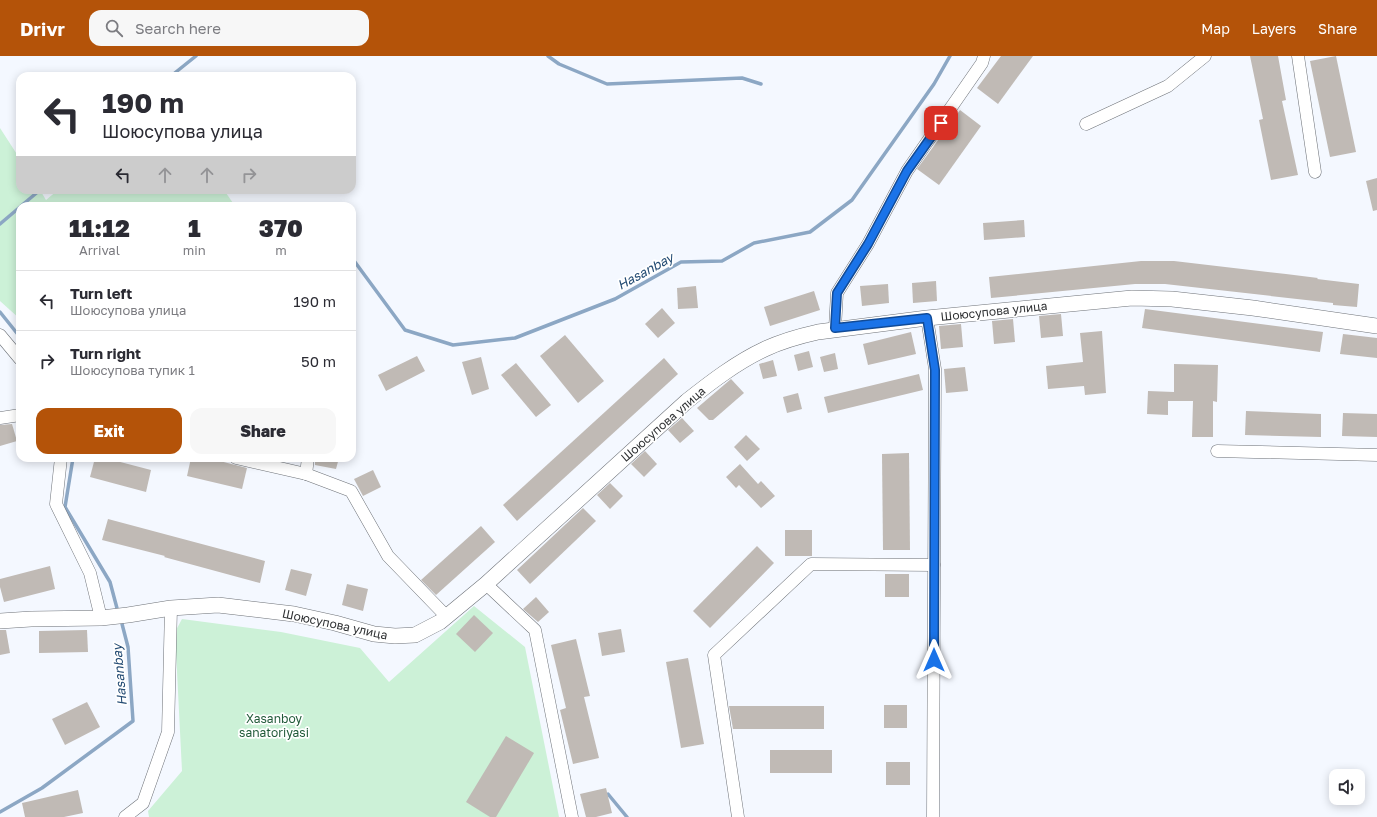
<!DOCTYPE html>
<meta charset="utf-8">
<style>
:root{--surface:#fff;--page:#f7f7f7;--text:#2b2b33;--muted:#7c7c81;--line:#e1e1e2;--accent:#b45309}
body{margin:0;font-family:"Golos Text",sans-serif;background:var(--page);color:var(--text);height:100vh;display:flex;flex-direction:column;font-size:15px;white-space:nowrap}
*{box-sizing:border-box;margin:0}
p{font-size:13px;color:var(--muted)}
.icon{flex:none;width:22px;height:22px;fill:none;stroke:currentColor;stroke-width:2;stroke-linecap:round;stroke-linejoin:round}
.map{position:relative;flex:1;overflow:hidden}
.side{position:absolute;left:16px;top:146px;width:340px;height:260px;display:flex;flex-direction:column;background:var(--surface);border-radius:12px;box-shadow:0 2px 10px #0003}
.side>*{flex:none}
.banner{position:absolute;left:16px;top:16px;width:340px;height:122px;border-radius:12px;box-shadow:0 2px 10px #0003;background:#fff;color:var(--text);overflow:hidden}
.tools{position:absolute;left:1329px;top:713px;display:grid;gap:8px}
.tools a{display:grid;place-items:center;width:36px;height:36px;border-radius:8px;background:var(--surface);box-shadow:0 2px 10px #0003;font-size:20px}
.pin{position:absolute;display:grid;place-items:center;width:34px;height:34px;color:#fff;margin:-17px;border-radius:8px;box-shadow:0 2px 6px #0006}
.me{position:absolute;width:44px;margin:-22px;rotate:0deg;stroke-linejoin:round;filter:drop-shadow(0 0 3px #0008)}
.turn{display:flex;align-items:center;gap:14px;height:84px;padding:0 20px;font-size:18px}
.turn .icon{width:52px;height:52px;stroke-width:2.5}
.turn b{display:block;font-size:28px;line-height:34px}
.lanes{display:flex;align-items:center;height:38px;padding:0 20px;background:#0003;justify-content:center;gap:20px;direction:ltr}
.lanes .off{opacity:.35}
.eta{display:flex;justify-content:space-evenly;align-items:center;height:68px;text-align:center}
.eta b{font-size:24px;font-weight:800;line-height:28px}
.button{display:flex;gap:8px;margin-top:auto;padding:8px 20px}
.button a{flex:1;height:46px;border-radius:12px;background:var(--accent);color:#fff;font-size:16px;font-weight:800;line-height:46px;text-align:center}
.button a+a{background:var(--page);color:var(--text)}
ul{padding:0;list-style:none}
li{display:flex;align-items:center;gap:12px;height:60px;padding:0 20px;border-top:1px solid var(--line)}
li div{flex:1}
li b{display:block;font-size:15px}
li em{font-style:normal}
header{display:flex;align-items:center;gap:24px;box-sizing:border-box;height:56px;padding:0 20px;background:var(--accent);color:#fff}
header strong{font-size:19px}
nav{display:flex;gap:22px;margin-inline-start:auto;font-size:14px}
.search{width:280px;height:36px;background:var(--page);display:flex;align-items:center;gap:10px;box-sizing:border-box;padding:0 14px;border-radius:12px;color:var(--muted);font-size:15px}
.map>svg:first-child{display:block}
</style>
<header>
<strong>Drivr</strong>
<div class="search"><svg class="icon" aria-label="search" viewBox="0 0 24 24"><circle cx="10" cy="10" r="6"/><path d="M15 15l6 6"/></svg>Search here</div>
<nav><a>Map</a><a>Layers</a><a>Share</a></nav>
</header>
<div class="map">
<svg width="1377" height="761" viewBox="0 0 1377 761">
<rect width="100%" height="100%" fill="#f4f8ff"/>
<g fill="#ccf1d7">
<polygon points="0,72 20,103 20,134 40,134 46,144 58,134 224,134 235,150 20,150 20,263 0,245"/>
<polygon points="474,550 525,591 559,761 149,761 148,755 182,715 175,576 182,563 281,576 360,592 389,626"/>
</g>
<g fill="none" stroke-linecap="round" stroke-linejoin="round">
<g stroke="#8ca7c4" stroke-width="3.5">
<polyline points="548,0 559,8 607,28 742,22 761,28"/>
<polyline points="171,20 196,0"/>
<polyline points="21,150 40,134"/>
<polyline points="0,168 20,151"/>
<polyline points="352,202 405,274 453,289 515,282 615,243 681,206 722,205 754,187 810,176 852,144 934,28 950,0"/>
<polyline points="0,256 20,281"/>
<polyline points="73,402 65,451 110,526 118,556"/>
<polyline points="608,738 627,761"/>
<polyline points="0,756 42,732 133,665 128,591 121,564"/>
</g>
</g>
<g fill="#c0bab5">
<polygon points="1001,0 1033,0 998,48 977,32"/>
<polygon points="1250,0 1278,0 1286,44 1282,45 1298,119 1271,124 1259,64 1263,63"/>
<polygon points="1336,0 1356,96 1330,101 1310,5"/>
<polygon points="960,54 981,70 939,129 917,113"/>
<polygon points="1377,122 1377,154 1373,155 1366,125"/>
<polygon points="1024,164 1025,181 984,184 983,167"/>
<polygon points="1141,205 1174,205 1286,218 1318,222 1317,223 1359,228 1357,251 1333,249 1333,247 1165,228 1135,228 991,242 989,221"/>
<polygon points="936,225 937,245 913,247 912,227"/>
<polygon points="888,228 889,247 862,250 860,230"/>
<polygon points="696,230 698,252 678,253 677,232"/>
<polygon points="814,235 820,254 770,270 764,251"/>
<polygon points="662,252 675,267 658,282 645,268"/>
<polygon points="1145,253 1323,276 1320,296 1142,272"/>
<polygon points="1061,258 1063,280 1041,282 1039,260"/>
<polygon points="1013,263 1015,286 994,288 992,265"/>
<polygon points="961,268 963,291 941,293 939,270"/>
<polygon points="1102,275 1106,337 1085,339 1084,330 1048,333 1046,310 1083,306 1080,277"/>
<polygon points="911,276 916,298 868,309 863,288"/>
<polygon points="1343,278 1377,282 1377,302 1340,298"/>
<polygon points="565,279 604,325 578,347 540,300"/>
<polygon points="809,295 813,311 798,315 794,299"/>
<polygon points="835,297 838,313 824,316 820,301"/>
<polygon points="417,300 425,315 386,335 378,319"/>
<polygon points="481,301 489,333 472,339 462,306"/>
<polygon points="664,302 678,318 517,465 503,449"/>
<polygon points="773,304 777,320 763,323 759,308"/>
<polygon points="516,307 551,349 536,361 501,319"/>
<polygon points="1174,308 1218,309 1217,346 1213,345 1213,381 1192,381 1193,345 1168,345 1168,359 1147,358 1148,335 1174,336"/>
<polygon points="965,311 968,335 946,337 944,313"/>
<polygon points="919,318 923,334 828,357 824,341"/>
<polygon points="731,323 744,337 713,364 709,364 697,352"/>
<polygon points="798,337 802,353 787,357 783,341"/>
<polygon points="1246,355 1321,358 1321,381 1245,379"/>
<polygon points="1343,357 1377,358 1377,381 1342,380"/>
<polygon points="682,362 694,375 680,387 668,374"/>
<polygon points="12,368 17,385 0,390 0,369"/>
<polygon points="746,379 760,393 747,405 734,391"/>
<polygon points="645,395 657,408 644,421 631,408"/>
<polygon points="909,397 910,494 883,494 882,398"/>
<polygon points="95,402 105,402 151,414 146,436 90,421"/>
<polygon points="191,402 208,402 247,412 242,433 187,420"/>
<polygon points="315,402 339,402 336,413 315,409"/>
<polygon points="740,408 758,428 761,425 775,440 761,452 739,429 736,432 726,421"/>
<polygon points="373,414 381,431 363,440 354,423"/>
<polygon points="610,427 623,440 610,453 597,439"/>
<polygon points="583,452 596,465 530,528 517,514"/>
<polygon points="108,463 265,505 260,527 164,501 165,500 102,484"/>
<polygon points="481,470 495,486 436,539 421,524"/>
<rect x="785" y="474" width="27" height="26"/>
<polygon points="757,490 774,507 710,572 693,555"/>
<polygon points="50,510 55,533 4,546 0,531 0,523"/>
<polygon points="291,513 312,518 306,540 285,534"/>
<rect x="885" y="518" width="24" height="23"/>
<polygon points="347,528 368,533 363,555 342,549"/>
<polygon points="536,541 549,556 538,566 523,553"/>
<polygon points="474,559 493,577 475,596 456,578"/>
<polygon points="621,573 625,596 602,600 598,577"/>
<polygon points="0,574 6,574 10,597 0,599"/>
<polygon points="87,574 88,596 39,597 39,575"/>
<polygon points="576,583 590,640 584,641 599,702 573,708 560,654 566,652 551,589"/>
<polygon points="688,602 704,688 681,692 666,606"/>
<polygon points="87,646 100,671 65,689 52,663"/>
<rect x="884" y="649" width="23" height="23"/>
<polygon points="729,650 824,650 824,673 733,673"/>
<polygon points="506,680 534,697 496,761 490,761 466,746"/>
<rect x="770" y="694" width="62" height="23"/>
<rect x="886" y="706" width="24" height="23"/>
<polygon points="606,732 612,757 596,761 586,761 580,738"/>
<polygon points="78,734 83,757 64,761 25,761 22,747"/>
</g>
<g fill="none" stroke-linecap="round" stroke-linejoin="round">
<g stroke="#6e7278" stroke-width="13">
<g id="minor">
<polyline points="1298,0 1315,116"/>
<polyline points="1086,68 1168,30 1205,0"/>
<polyline points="927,262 935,313 933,761"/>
<polyline points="835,272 837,237 868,188 907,115 982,7 984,0"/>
<polyline points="0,279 20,303"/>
<polyline points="0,362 20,359"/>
<polyline points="1217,395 1377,399"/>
<polyline points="61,402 56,448 90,517 101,562"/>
<polyline points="236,402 306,418 351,435 388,500 447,561"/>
<polyline points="306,418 308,402"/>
<polyline points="486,528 535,574 572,761"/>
<polyline points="125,761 143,747 168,676 171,552"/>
<polyline points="738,761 714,599 811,508 934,509"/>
</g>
</g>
<g stroke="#6e7278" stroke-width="16">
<path id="tertiary" d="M0,565L31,563L101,562L128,559L171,552L218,549L294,558L335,567L374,578L395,580L415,579L440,566L486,528L687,345C711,326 737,306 765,293C782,285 800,280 818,276L927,262L1132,242L1172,243L1253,252L1377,270"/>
</g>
<use href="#minor" stroke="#fff" stroke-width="12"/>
<use href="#tertiary" stroke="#fff" stroke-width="15"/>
</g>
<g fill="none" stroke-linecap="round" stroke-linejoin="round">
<g stroke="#114b97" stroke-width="10">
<polyline id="route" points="934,604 935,314 927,262 835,272 837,237 868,188 907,115 941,67"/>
</g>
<use href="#route" stroke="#1a73e8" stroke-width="7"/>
</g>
<g text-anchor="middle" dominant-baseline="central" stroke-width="3.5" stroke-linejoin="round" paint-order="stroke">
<g font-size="12" fill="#303234" stroke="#fff">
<text transform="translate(994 255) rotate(-6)">Шоюсупова улица</text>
<text transform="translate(663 368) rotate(-41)">Шоюсупова улица</text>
<text transform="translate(335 568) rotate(12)">Шоюсупова улица</text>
</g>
<g font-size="12" fill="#225b3a" stroke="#fff">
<text x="274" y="662">Xasanboy<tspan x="274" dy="14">sanatoriyasi</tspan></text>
</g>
<g font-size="13" font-style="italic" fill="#234b73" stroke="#fff">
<text transform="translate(645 215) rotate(-29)">Hasanbay</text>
<text transform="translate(119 619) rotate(-95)">Hasanbay</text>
</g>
</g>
</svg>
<div class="tools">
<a><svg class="icon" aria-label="sound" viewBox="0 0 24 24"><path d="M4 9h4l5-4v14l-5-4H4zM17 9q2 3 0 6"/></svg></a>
</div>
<div class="pin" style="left:941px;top:67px;background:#d93025"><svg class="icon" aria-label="arrive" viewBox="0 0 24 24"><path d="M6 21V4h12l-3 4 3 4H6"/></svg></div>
<svg class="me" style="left:934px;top:604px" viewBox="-20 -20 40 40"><path d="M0-17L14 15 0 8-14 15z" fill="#1a73e8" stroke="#fff" stroke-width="4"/></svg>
<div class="banner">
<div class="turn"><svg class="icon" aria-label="left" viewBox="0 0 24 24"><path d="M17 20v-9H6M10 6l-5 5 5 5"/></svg><div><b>190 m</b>Шоюсупова улица</div></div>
<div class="lanes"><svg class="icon" aria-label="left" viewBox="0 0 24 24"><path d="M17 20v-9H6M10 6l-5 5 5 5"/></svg><svg class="icon off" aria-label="ahead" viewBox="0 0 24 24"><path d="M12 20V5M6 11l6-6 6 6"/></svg><svg class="icon off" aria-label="ahead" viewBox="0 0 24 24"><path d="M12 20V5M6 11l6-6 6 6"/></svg><svg class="icon off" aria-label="right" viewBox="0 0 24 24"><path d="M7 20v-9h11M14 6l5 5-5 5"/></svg></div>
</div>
<section class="side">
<div class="eta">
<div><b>11:12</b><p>Arrival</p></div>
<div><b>1</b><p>min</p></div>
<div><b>370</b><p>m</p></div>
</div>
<ul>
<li><svg class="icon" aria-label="left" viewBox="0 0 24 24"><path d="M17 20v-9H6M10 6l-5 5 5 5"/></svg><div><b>Turn left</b><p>Шоюсупова улица</p></div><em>190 m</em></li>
<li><svg class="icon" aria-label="right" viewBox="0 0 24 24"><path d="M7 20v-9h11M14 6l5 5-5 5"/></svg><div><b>Turn right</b><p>Шоюсупова тупик 1</p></div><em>50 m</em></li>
</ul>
<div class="button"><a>Exit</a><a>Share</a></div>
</section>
</div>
